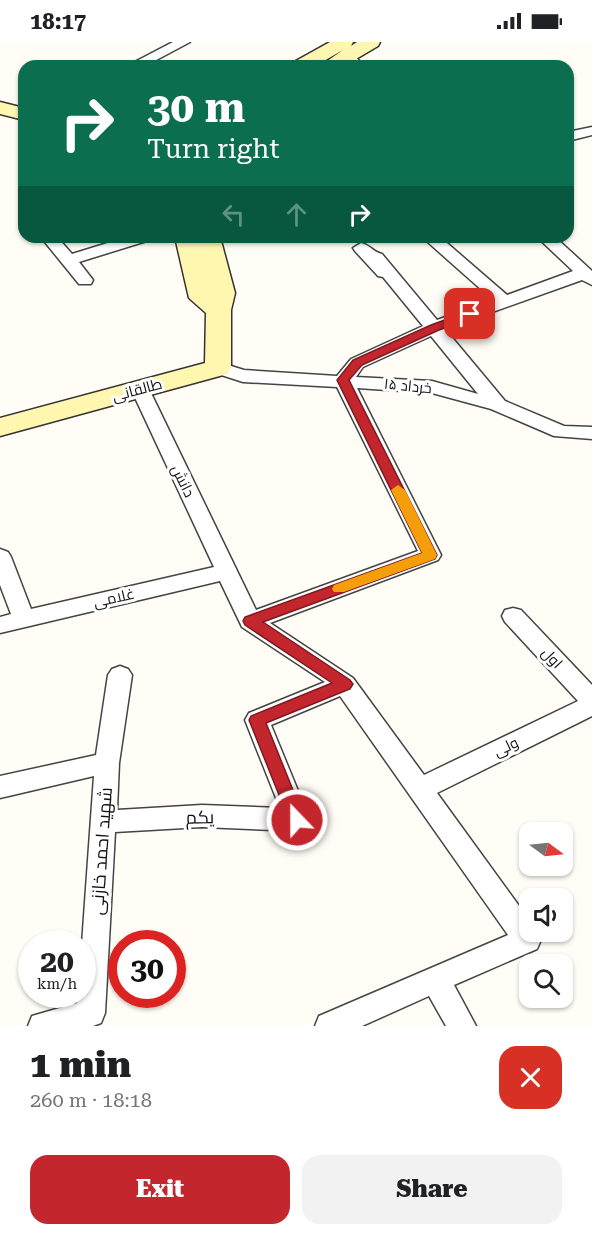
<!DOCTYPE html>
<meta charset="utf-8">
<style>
:root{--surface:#fff;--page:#f2f2f2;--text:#202124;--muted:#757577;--accent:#c4262e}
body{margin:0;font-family:"Roboto Serif",Cairo,serif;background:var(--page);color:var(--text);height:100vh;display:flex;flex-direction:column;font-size:22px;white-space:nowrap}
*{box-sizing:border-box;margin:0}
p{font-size:20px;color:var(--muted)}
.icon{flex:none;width:33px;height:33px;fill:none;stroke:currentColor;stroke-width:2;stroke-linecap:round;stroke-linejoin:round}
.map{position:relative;height:984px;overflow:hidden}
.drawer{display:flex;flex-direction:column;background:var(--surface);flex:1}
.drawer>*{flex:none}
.top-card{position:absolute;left:18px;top:18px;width:556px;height:183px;border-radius:18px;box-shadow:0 2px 4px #0004;background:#0b6e4f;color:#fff;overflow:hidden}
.needle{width:39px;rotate:105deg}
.tools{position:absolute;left:519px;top:780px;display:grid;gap:12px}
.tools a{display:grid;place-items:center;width:54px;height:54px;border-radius:12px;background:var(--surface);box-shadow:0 2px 4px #0004;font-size:30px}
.speed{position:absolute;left:18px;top:888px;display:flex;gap:12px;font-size:30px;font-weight:700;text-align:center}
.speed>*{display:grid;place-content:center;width:78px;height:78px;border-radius:50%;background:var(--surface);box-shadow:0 2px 4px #0004;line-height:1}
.speed small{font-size:15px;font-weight:400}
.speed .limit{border:9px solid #d22;background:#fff;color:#111}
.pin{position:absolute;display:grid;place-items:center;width:51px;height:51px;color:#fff;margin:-26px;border-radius:12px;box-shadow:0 3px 9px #0006}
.me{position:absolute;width:66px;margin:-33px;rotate:338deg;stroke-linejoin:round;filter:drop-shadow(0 0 4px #0008)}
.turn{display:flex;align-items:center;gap:21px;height:126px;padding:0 30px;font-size:27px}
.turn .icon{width:78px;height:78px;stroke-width:2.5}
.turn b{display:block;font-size:42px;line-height:51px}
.lanes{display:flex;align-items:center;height:57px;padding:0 30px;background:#0003;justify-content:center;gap:30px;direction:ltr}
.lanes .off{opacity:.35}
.round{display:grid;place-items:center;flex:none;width:63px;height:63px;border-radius:18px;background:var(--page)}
.headline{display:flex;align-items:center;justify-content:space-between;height:102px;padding:0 30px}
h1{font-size:36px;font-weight:800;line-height:45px}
.action{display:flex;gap:12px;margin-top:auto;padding:12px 30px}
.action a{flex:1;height:69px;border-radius:18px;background:var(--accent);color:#fff;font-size:24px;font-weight:800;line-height:69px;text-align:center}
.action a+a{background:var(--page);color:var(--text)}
.status{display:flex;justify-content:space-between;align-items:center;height:42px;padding:0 30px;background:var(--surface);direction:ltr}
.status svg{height:16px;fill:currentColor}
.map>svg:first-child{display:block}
</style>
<div class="status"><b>18:17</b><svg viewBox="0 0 49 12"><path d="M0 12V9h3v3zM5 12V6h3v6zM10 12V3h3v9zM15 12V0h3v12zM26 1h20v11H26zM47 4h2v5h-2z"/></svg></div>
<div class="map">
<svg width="592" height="984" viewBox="0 0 592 984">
<rect width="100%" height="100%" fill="#fffdf5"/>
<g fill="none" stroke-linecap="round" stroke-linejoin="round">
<g stroke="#444" stroke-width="3">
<g id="street">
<polygon points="173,0 190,0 145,24 127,24"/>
<polygon points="347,10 352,11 364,24 349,24 340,14"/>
<polygon points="592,85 592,93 568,99 568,90"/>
<polygon points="127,195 152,195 150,198 79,220 93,238 91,242 79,242 44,199 46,196 58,196 72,212"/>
<path d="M422,195H440L507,253L573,229L537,195H555L592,229V243L582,238L445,287L505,359L564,384L592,385V397L554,394L491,367L432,351L357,346L441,513L438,518L270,581L353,636L424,733L578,659L505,580L502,574L505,568L513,566L521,568L592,643V674L437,751L530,879V890H537L541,898L537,907L454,943L476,984H446L429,954L362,984H315L319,974L508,893L340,654L271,683L310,778L306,786L297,789L202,785L115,790L105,971L101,981L93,984H28L32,974L77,961L78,952H82V902L94,734L0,756V734L96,713L108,633L112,627L120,624L128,627L132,633L119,721L117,768L202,763L280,766L245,678L249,671L325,640L242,585L220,539L0,591V575L11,572L0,543V507L8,510L11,515L31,567L214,525L131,347L133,343H147L149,347L256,568L418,509L337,345L243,340L212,330L209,326L212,322L218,320L244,328L337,334L351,317L423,284L383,235L378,234L355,209L353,206L361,201C370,203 373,210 382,212L437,278L493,258ZM431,294L478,352L432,339L356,335L363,325Z"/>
</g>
</g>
<g stroke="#333" stroke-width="3">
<g id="secondary">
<polygon points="330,0 353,0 351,4 357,0 380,0 378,4 344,24 320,24 343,8 315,24 291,24 294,20"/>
<polygon points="0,60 24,66 24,78 0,72"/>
<polygon points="175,195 220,195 235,251 231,268 231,326 227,332 0,394 0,376 205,321 206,271 189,256"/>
</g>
</g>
<use href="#street" fill="#fff" fill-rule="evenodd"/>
<use href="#secondary" fill="#fff6b0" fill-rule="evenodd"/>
</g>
<polygon fill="#c4262e" stroke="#7f191e" stroke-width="1.5" points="470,269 474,270 474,275 439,288 362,323 349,338 437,513 435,517 263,580 350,638 353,642 350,647 266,681 305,778 303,783 297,785 291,783 249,678 251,674 332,641 245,583 243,579 245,575 422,511 337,338 353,318 431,283"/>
<polygon fill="#f59e0b" points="398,443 405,448 437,513 435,517 344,550 334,550 332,547 334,543 422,511 391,448"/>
<g text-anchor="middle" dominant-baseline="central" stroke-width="6" stroke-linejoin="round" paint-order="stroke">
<g font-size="15" fill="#111" stroke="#fff">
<text transform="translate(408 344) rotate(6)">۱۵ خرداد</text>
<text transform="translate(137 348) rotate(-15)">طالقانی</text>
<text transform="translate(183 439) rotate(64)">دانش</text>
<text transform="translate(114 556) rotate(-13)">غلامی</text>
<text transform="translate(552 616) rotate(47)">اول</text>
<text transform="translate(506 705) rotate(-26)">ولی</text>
</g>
<g font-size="18" fill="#111" stroke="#fff">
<text transform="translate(200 775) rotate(-1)">یکم</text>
<text transform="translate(101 809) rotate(-86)">شهید احمد خازنی</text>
</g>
</g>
</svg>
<div class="tools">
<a><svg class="needle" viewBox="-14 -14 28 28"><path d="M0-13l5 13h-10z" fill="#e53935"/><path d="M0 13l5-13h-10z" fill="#757577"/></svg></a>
<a><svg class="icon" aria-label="sound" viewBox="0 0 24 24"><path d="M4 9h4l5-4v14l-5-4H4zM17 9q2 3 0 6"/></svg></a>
<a><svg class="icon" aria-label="search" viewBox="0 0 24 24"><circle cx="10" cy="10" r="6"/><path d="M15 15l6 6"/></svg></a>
</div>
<div class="speed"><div>20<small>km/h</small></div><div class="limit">30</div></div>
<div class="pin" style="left:470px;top:272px;background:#d93025"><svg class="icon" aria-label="arrive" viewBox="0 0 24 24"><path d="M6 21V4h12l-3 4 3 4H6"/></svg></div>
<svg class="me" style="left:297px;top:778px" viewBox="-20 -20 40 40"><circle r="17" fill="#c4262e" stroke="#fff" stroke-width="3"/><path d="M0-11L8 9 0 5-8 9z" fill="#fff"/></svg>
<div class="top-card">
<div class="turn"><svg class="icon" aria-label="right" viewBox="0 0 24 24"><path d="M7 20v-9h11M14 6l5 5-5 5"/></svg><div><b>30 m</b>Turn right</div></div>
<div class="lanes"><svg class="icon off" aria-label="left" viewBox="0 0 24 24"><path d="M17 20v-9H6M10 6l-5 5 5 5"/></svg><svg class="icon off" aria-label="ahead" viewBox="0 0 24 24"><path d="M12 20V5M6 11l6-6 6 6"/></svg><svg class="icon" aria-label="right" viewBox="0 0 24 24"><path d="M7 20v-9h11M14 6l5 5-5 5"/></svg></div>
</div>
</div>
<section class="drawer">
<div class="headline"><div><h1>1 min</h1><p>260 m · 18:18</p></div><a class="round" style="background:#d93025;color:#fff"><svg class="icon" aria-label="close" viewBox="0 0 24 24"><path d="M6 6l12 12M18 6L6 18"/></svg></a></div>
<div class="action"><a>Exit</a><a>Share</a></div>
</section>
